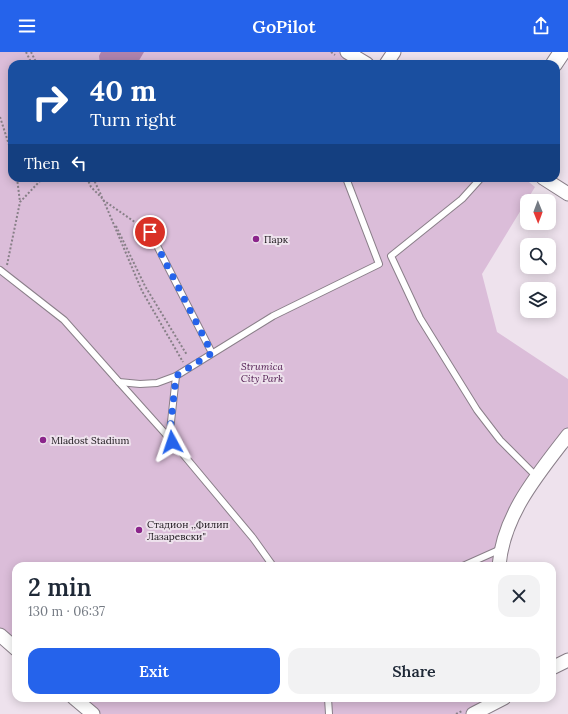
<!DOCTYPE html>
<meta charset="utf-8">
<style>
:root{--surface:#fff;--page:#f2f2f3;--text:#1f2937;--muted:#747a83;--accent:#2563eb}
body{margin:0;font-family:Lora,serif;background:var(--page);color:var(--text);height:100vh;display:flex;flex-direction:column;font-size:15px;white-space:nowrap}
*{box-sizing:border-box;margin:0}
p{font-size:13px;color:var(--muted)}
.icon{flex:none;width:22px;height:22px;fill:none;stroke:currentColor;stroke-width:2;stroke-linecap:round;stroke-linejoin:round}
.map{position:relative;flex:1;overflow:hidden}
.sheet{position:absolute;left:12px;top:510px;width:544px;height:140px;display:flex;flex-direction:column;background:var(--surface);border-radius:12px;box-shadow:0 2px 10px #0003}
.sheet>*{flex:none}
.banner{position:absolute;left:8px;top:8px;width:552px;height:122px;border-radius:12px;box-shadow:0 2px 10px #0003;background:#1a4fa0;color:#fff;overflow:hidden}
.needle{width:26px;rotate:179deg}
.buttons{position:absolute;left:520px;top:142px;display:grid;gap:8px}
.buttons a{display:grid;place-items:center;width:36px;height:36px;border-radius:8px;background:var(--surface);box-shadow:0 2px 10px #0003;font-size:20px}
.pin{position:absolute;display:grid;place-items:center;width:34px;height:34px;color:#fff;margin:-17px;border:2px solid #fff;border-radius:50%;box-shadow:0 1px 4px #0007}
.me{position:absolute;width:44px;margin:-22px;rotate:355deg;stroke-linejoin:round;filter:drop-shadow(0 0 3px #0008)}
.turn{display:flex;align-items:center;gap:14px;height:84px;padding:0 16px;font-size:18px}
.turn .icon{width:52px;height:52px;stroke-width:2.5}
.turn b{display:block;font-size:28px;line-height:34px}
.then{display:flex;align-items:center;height:38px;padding:0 16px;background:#0003;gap:8px;font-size:15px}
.round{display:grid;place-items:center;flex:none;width:42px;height:42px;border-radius:12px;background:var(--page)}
.overview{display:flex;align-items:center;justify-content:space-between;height:68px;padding:0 16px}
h1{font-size:24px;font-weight:600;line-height:30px}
.cta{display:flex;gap:8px;margin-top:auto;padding:8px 16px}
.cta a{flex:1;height:46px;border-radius:12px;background:var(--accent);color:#fff;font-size:16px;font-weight:600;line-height:46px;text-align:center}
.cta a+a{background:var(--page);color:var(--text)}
header{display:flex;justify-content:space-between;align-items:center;height:52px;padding:0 16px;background:var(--accent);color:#fff;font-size:18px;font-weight:600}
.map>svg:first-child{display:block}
</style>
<header><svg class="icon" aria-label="menu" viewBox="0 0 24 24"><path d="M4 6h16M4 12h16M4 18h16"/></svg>GoPilot<svg class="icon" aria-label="share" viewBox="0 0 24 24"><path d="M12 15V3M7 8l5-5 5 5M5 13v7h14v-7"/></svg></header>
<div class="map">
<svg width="568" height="662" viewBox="0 0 568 662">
<rect width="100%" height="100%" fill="#eee2ed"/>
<g fill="#dbbdd9">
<polygon points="0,0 347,0 367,12 12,12 12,126 524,126 535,135 482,222 497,280 568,327 568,383 524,443 499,514 16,514 16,597 0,583"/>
<polygon points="74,646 504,646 473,662 93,662"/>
</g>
<polygon fill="#af83ad" points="101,0 144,0 137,12 100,12 99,4"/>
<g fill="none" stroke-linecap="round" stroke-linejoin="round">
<g stroke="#8a7f89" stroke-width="8">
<g id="service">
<polyline points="481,126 462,147 391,204 420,266 477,358 500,388 536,424"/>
<polyline points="150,180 212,301"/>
<polyline points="0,218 64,268 119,330 140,332 157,331 176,324 273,264 379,212 346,126"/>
<polyline points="176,324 170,379 172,389 253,486 273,514"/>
<polyline points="119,330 171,388"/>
<polyline points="463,514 501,497"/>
<polyline points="328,646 329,662"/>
</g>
</g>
<g stroke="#8a7f89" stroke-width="15">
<g id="minor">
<polyline points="347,0 367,12"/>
<polyline points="386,12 394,0"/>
<polyline points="543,126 568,142"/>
<path d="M499,514C503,463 538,422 568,383"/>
<polyline points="0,583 16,597"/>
<polyline points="552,616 568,608"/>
<polyline points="74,646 93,662"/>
<polyline points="473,662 504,646"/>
</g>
</g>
<g stroke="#8a7f89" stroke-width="18">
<polyline id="tertiary" points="554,12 562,0"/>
</g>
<g stroke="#888088" stroke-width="2" stroke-dasharray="2 2" stroke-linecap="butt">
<polyline points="26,0 32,12"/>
<polyline points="31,0 37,12"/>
<polyline points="331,0 335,3"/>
<polyline points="0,65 12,102"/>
<polyline points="17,126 20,150"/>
<polyline points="87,126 91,135 103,147 142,239 183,310"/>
<polyline points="93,126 102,145"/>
<polyline points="527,126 531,129"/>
<polyline points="103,148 142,175"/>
<polyline points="116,174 145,234 187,303"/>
<polyline points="7,213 20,150 40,129 46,126"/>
<polyline points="456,662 462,659"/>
</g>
<use href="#service" stroke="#fff" stroke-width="6"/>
<use href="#minor" stroke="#fff" stroke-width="13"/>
<use href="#tertiary" stroke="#fff" stroke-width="16"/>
</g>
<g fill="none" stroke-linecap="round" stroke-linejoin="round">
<polyline stroke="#2563eb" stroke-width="7" stroke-dasharray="0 12.6" points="150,180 212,301 176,324 170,379 172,390"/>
</g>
<g fill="#8b258b" stroke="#eee2ed" stroke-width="1.5">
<circle cx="256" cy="187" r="4"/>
<circle cx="43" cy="388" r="4"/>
<circle cx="139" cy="478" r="4"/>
</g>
<g text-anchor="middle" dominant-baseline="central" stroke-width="4" stroke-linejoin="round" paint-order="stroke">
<g font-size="10" fill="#1b171b" stroke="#eee2ed" text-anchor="start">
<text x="264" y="187">Парк</text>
<text x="51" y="388">Mladost Stadium</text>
<text x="147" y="472">Стадион ,,Филип<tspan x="147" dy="12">Лазаревски"</tspan></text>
</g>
<g font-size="10" font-style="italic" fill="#4e184e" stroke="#eee2ed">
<text x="262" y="314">Strumica<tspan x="262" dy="12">City Park</tspan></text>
</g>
</g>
</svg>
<div class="buttons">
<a><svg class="needle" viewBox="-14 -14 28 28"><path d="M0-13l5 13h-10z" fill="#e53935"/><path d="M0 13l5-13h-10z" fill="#747a83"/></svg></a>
<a><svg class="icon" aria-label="search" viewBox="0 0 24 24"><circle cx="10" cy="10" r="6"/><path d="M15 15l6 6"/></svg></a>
<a><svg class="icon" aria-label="layers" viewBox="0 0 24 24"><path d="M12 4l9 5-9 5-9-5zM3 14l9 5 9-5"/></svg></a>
</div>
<div class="pin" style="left:150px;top:180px;background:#d93025"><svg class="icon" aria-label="arrive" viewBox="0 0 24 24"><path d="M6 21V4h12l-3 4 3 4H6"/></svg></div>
<svg class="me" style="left:172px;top:390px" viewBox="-20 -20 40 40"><path d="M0-17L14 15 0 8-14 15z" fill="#2563eb" stroke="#fff" stroke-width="4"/></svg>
<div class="banner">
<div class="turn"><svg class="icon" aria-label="right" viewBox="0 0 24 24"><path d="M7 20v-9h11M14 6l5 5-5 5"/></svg><div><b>40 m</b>Turn right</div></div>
<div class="then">Then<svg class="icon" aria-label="left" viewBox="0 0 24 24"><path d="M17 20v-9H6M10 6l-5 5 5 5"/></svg></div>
</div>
<section class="sheet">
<div class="overview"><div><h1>2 min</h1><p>130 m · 06:37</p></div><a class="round"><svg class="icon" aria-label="close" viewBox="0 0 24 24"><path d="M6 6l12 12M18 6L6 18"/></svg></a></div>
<div class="cta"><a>Exit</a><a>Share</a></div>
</section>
</div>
